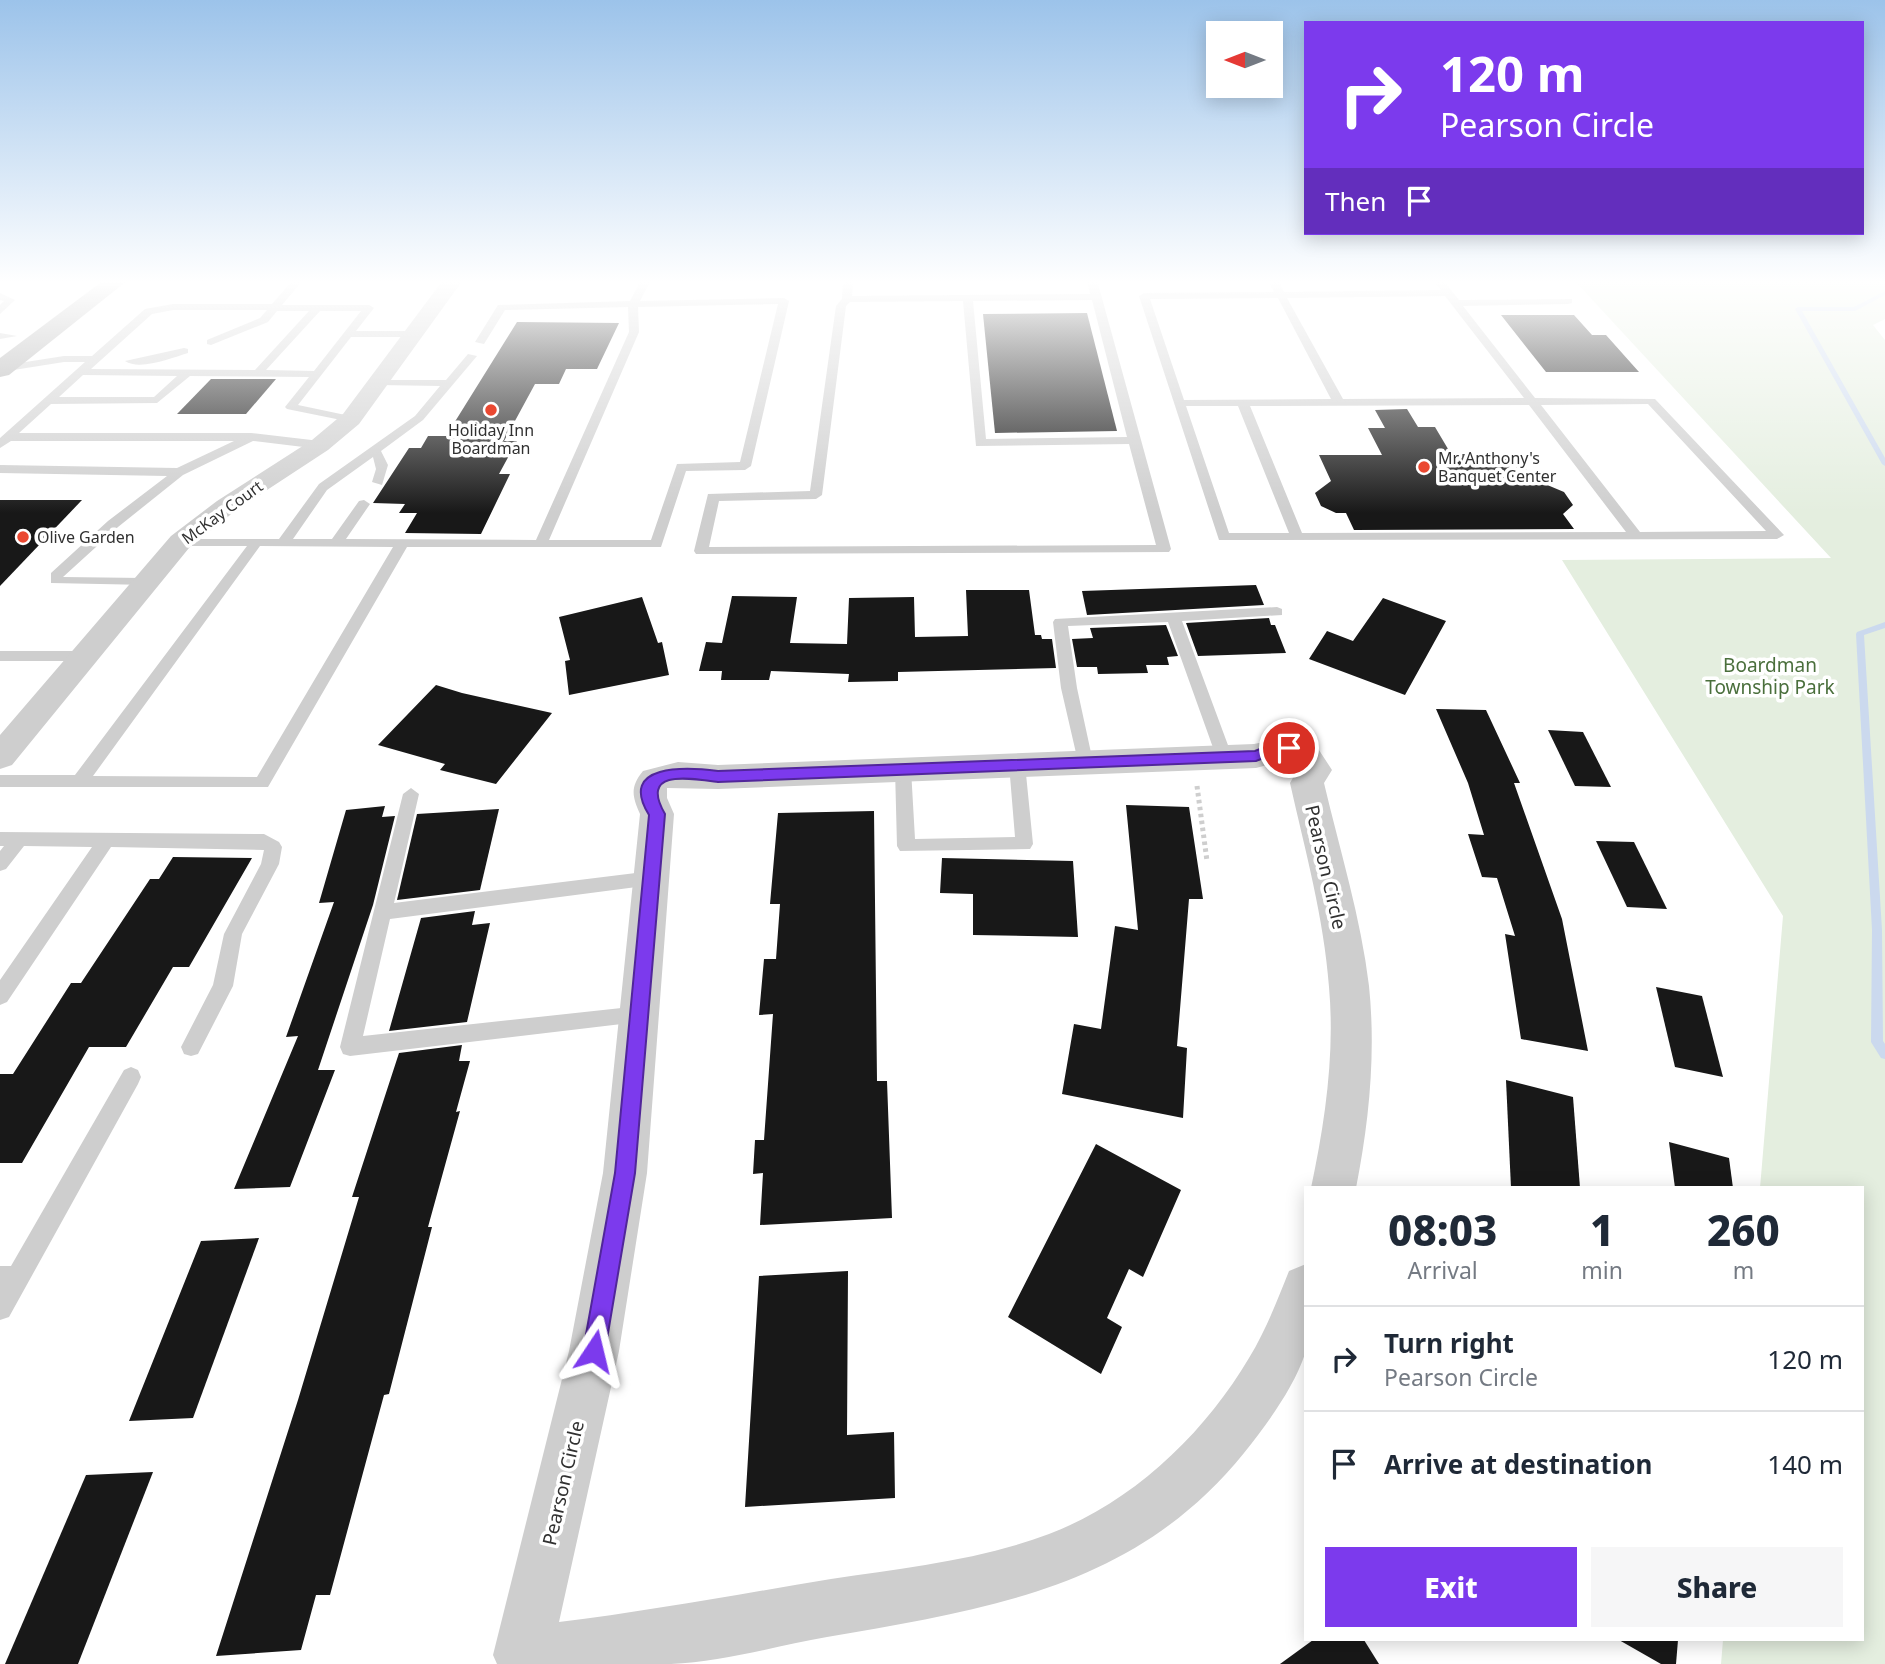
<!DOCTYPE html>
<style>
:root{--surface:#fff;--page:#f6f6f7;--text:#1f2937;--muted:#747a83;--line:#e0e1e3;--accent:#7c3aed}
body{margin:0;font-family:"Noto Sans",sans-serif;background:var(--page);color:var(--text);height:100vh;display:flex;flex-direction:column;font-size:26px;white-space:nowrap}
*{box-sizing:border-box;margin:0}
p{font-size:23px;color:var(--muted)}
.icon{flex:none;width:38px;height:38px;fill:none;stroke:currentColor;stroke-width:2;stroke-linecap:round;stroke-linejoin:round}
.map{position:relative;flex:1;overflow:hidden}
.details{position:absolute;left:1304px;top:1186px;width:560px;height:455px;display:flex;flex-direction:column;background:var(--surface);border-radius:0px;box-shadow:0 4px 18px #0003}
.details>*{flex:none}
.guide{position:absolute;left:1304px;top:21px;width:560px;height:214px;border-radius:0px;box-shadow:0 4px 18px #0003;background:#7c3aed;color:#fff;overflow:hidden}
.needle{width:46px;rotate:270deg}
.buttons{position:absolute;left:1206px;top:21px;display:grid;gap:14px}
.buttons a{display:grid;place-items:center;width:77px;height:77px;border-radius:0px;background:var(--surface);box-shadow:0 4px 18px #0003;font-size:35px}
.pin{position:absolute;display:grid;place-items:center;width:60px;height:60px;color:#fff;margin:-30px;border:4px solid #fff;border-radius:50%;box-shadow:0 2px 7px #0007}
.me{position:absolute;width:77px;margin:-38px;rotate:10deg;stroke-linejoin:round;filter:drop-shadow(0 0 5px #0008)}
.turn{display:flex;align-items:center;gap:24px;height:147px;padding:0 21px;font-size:32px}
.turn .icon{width:91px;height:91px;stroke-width:2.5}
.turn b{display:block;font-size:49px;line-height:60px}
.then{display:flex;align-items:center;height:66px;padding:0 21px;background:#0003;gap:14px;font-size:26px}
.eta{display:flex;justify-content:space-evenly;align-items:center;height:119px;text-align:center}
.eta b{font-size:42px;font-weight:800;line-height:49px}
.action{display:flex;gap:14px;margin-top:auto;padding:14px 21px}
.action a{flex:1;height:80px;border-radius:0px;background:var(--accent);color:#fff;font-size:28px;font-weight:800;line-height:80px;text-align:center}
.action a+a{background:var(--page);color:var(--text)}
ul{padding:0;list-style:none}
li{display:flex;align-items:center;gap:21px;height:105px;padding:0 21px;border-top:2px solid var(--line)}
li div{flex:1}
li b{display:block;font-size:26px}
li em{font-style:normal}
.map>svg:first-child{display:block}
</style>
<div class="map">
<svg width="1885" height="1664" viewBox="0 0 1885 1664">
<rect width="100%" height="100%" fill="#fff"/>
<polygon fill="#e4eedf" points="1574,280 1885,280 1885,319 1873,325 1885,340 1885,1664 1721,1664 1723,1640 1862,1640 1862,1188 1760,1188 1783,916 1562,560 1831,558"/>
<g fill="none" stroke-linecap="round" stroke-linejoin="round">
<g fill="#cbd9ee" fill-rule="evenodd">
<polygon points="1885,291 1885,295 1855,311 1802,311 1885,458 1885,466 1882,464 1795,309 1798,307 1854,307"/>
<polygon points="1885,622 1885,628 1864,635 1882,930 1883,1041 1885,1044 1885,1059 1881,1058 1871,1042 1872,930 1856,634 1857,632"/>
</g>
</g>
<g fill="#181818">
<polygon points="1087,313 1117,431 995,433 983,314"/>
<polygon points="1501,315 1574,315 1592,335 1606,335 1639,372 1546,372"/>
<polygon points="517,322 619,323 597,369 566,369 559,384 535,384 504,441 517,441 499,474 510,474 481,534 405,533 417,513 399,513 405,504 373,503 409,448 421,448 428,436 446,436"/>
<polygon points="211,379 276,379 246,414 177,414"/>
<polygon points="1407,409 1418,427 1435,427 1451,454 1515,454 1533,479 1564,492 1573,505 1563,514 1574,529 1354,530 1346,513 1336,513 1321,506 1315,493 1331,481 1319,455 1382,455 1368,428 1385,428 1375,410"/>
<polygon points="0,500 82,500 0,586"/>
<polygon points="1256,585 1264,605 1087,615 1082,591"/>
<polygon points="966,590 1029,590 1035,635 1041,635 1042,639 1052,639 1056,668 898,672 898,681 848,682 849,674 771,671 769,680 721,680 722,671 699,671 706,642 722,643 732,596 797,597 790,643 847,644 849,598 914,597 915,637 968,636"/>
<polygon points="642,597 658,643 662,642 669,675 569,695 565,661 570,660 559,617"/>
<polygon points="1383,598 1446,621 1405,695 1309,659 1327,631 1353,641"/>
<polygon points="1269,618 1271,625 1275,625 1286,653 1198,656 1186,623"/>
<polygon points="1166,625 1178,656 1167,657 1169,665 1146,665 1148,673 1098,674 1097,667 1077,667 1072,639 1093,638 1090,628"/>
<polygon points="436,685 462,693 552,713 496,784 440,770 445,764 378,745"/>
<polygon points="1436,709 1486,710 1520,783 1514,783 1562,919 1588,1051 1521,1039 1505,934 1515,936 1497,878 1482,877 1468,834 1484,835 1468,783"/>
<polygon points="1548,730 1583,732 1611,787 1575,786"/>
<polygon points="1126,805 1189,807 1203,899 1189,899 1177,1046 1187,1048 1183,1118 1062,1094 1074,1024 1101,1029 1115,926 1138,930"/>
<polygon points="385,806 382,817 395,816 373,905 318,1070 335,1070 290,1187 234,1189 298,1036 286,1037 334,902 319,903 346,810"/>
<polygon points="499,809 480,890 397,900 417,814"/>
<polygon points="874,811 877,1081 887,1081 892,1218 760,1225 763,1173 753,1174 755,1140 764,1140 773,1014 759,1015 764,959 776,959 780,904 770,904 778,813"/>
<polygon points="1596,841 1634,842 1667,909 1627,907"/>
<polygon points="173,857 252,858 189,967 173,967 126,1047 89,1047 22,1163 0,1163 0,1074 13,1074 71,983 81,983 150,879 159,879"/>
<polygon points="942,858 1073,861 1078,937 973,935 973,894 940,893"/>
<polygon points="475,911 472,925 490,923 467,1022 389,1031 421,918"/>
<polygon points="1656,987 1702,996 1723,1077 1675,1067"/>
<polygon points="462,1045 459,1061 470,1061 456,1112 460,1111 428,1227 432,1227 389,1394 384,1395 330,1595 316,1595 301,1650 216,1656 298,1400 359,1197 352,1197 399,1053"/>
<polygon points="1506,1080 1573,1097 1580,1188 1511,1188"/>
<polygon points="1669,1142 1729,1158 1733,1188 1675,1188"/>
<polygon points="1096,1144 1181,1190 1143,1277 1129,1269 1107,1318 1122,1327 1101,1374 1008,1317"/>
<polygon points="259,1238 193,1418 129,1421 201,1241"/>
<polygon points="848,1271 847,1435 894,1432 895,1498 745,1507 759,1276"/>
<polygon points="153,1472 78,1664 5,1664 86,1475"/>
<polygon points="1313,1640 1364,1640 1379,1664 1280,1664"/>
<polygon points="1619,1640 1678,1640 1676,1664 1661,1664"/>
</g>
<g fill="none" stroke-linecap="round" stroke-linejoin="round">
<polyline stroke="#cecece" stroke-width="5" stroke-dasharray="3.5 3.5" stroke-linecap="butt" points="1197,786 1207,861"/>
<g fill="#cecece" fill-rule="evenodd">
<path d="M293,280H303L282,305H369L374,308L356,331H414L419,334L414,337H351L298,405L355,417L357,419L351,422L287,409L285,407L309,377L190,376L157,403L51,404L19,433H251L320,441L326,445L320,449L253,441L183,475L118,527L63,577L144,578L151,582L149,585L51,583V573L108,521L167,476L0,473V465L177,468L234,441H11L0,448V438L85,362H64L1,372L0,366L64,356H92L145,309L173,304H272ZM173,310H267L260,318L207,340V344L211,345L268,322L277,311H309L255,370L91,369L152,314ZM320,311H361L314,371L266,370ZM83,375L177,376L154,397H59Z"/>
<path d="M641,280H651L640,301L784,298L789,301L751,466L745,470L686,471L661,547H407L268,787H0V775H75L247,546H180L173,542L175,539H279L319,484L415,416L440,386L379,385L375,384V380H446L468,354L477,356L423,420L381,451L388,465L382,485L372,482L376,469L373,457L327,490L293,539H332L359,501L364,500L370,504L346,539L536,540L629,332L628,307L505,310L484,344L475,342L498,305L630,301ZM778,304L740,462L677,464L651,540H549L639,332L638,307ZM260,546L393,547L257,777L93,776Z"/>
<path d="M843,280H853L852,296L1090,294L1087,280H1097L1171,549L1169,552L696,554L694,551L708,494L810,491L836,306L842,299ZM1092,300L1127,437L986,439L973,301ZM963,301L976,446L1129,444L1156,545L709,547L719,501L816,499L822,495L846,306L850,302Z"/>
<path d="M1268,280H1278L1284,292L1441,290L1433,280H1443L1459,300L1572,299V303L1568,304L1463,306L1535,398L1655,399L1784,535L1777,539L1219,540L1139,296L1144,293L1274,292ZM1445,296L1524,398L1343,399L1287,298ZM1278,298L1331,399L1184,400L1150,299ZM1648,404L1766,531L1640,532L1541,405ZM1529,405L1626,532L1302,533L1250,406ZM1186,406H1238L1289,533H1229Z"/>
<polygon points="0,293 15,300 0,314 0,305 4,301 0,300"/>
<polygon points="0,333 17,336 0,339"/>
<path d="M184,348L188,349V353C171,358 140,371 125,361Z"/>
<polygon points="1277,607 1282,609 1282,615 1182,621 1232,756 1224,762 1216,756 1168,622 1068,626 1077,688 1093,762 1085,768 1079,766 1061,688 1053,622 1055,619"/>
<polygon points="0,651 83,651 91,656 83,661 0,661"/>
<polygon points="1017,758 1025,764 1033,844 1030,849 900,851 897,846 895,769 897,765 903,763 911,769 915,839 1015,837 1009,764"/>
<polygon points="411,788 419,794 394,903 652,871 658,873 661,878 658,883 652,885 390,919 363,1036 640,1006 647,1009 650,1015 647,1021 350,1056 343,1054 340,1047 403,794"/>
<polygon points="0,832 264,834 279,842 282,847 279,864 242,934 233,986 198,1054 191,1056 184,1054 181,1047 213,985 224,934 261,864 264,850 111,847 7,1002 0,1005 0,980 92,847 24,846 6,869 0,871 0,851 4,846 0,846"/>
<polygon points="131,1067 138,1070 141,1077 138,1084 9,1317 0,1320 0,1266 11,1266 124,1070"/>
</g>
<g fill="#cecece" fill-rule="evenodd">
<polygon points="443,280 463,280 359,424 328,450 235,511 189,548 12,765 0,769 0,735 171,536 217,501 312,440 343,414"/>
<path d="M1282,738L1317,747L1332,770L1324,783C1340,851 1361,918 1369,986C1376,1054 1369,1122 1356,1188H1311C1325,1122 1335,1054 1329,987C1324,918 1305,850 1290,783L1298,769L1294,763L1282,761L1256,768L718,789L667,788V798L674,814L647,1173L619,1351L559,1622C650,1611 740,1594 831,1579C904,1568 981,1560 1049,1534C1133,1502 1204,1434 1249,1358C1266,1330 1277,1301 1289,1271L1306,1264C1306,1286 1310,1336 1305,1354C1293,1389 1267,1424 1244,1453C1135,1588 988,1609 827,1637C776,1646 722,1662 671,1664C613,1664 554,1664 497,1664L493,1655L569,1351L603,1173L640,814C632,796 630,787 643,771L678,762L718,765L1254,744Z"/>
</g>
<polygon fill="#a9a9a9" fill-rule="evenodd" points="104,280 128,280 9,375 0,377 0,358"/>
</g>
<linearGradient id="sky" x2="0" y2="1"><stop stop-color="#9cc3ea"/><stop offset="0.55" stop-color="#fff"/><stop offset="1" stop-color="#fff" stop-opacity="0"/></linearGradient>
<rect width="1885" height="513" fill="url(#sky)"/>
<path fill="#7c3aed" stroke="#51269a" stroke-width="2" d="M1275,743H1289L1297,748L1295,752L1277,753L1256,761L718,782C689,778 639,769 665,814L635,1173L605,1351L602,1359L594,1362L586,1359L583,1351L615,1173L649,815C617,763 687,767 718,771L1255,751Z"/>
<g fill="#ea4831" stroke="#fff" stroke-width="2.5">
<circle cx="491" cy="410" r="7"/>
<circle cx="1424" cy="467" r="7"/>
<circle cx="23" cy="537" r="7"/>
</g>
<g text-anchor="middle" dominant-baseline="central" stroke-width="7" stroke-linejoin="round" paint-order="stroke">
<g font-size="16" fill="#313131" stroke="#fff" text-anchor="start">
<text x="491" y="430" text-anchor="middle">Holiday Inn<tspan x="491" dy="18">Boardman</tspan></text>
<text x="1438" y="458">Mr. Anthony's<tspan x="1438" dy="18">Banquet Center</tspan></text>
<text x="37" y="537">Olive Garden</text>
</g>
<g font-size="16" fill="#313131" stroke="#fff">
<text transform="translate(222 512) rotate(-36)">McKay Court</text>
</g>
<g font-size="19" fill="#4a6f3c" stroke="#fff">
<text x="1770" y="665">Boardman<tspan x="1770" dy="22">Township Park</tspan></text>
</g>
<g font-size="19" fill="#313131" stroke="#fff">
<text transform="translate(1326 867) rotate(77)">Pearson Circle</text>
<text transform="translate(563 1483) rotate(-77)">Pearson Circle</text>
</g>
</g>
</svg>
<div class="buttons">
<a><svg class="needle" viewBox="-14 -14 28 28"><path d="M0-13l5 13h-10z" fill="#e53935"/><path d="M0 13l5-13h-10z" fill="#747a83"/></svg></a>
</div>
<div class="pin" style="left:1289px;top:748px;background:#d93025"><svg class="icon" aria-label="arrive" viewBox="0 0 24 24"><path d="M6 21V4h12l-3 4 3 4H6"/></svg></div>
<svg class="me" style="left:594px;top:1351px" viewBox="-20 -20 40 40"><path d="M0-17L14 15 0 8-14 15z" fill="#7c3aed" stroke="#fff" stroke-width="4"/></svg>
<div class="guide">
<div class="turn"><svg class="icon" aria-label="right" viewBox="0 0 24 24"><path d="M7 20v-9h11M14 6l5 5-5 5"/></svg><div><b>120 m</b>Pearson Circle</div></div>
<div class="then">Then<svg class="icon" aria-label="arrive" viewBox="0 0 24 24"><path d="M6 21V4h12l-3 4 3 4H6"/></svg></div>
</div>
<section class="details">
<div class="eta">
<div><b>08:03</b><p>Arrival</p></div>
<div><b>1</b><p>min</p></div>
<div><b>260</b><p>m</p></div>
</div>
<ul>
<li><svg class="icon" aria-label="right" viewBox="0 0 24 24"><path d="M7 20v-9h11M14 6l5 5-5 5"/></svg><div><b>Turn right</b><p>Pearson Circle</p></div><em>120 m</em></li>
<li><svg class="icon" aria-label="arrive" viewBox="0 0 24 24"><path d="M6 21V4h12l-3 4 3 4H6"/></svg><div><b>Arrive at destination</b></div><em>140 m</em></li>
</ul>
<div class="action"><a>Exit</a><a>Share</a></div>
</section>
</div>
